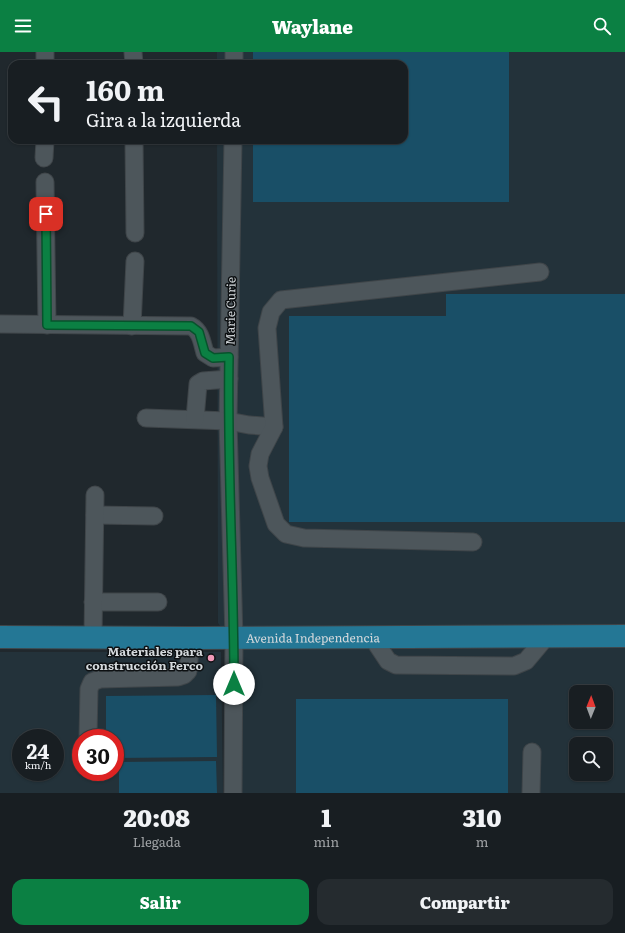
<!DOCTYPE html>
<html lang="es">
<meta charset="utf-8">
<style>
:root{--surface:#181e22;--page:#252b2f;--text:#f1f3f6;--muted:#9fa2a5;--line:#363c40;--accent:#0b8043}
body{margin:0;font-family:Literata,serif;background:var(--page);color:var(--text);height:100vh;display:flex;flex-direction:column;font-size:15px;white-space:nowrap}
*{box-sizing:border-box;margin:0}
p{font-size:13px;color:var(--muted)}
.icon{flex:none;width:22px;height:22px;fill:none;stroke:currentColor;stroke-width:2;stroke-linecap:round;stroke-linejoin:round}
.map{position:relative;height:741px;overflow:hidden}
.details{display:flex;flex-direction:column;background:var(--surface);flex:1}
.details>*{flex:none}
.banner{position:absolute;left:8px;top:8px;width:400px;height:84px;border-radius:12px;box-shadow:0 1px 3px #0004,0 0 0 1px var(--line);background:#181e22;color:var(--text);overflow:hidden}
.needle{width:26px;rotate:1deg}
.controls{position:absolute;left:569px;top:633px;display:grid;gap:8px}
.controls a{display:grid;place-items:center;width:44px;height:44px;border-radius:8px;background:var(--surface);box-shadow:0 1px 3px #0004,0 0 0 1px var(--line);font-size:20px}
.speed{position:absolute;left:12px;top:677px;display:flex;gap:8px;font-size:20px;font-weight:700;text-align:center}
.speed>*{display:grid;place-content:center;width:52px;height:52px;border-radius:50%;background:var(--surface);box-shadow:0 1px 3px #0004,0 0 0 1px var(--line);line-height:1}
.speed small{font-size:10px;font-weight:400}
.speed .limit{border:6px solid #d22;background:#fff;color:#111}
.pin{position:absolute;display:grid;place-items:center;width:34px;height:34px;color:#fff;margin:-17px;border-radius:8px;box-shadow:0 2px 6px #0006}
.me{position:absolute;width:44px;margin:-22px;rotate:0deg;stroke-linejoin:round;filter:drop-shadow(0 0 3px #0008)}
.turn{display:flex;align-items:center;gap:14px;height:84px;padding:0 12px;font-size:18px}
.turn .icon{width:52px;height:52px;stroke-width:2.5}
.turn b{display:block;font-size:28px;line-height:34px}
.eta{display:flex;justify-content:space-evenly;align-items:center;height:68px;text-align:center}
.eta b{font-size:24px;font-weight:800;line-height:28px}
.button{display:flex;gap:8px;margin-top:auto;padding:8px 12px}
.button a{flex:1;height:46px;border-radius:12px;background:var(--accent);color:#fff;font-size:16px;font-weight:800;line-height:46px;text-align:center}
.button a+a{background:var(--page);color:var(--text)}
header{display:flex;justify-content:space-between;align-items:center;height:52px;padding:0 12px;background:var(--accent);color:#fff;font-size:18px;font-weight:800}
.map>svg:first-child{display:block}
</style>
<header><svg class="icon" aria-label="menu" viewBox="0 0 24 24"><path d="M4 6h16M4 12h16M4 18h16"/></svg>Waylane<svg class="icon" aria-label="search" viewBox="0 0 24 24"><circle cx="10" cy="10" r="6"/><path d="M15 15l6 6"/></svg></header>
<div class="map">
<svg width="625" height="741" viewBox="0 0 625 741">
<rect width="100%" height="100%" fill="#20282d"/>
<g fill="#23323a" fill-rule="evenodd">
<path d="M217,0H625V741H231L229,586L218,571L217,88H404V12H217ZM576,640H606V670H576ZM576,692H606V722H576Z"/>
<path d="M0,600H221L223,741H0ZM21,686H55V720H21ZM81,686H115V720H81Z"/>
</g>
<g fill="#194f67">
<polygon points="253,0 509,0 509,150 253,150 253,88 404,88 404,12 253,12"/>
<polygon points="446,242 625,242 625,470 289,470 289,264 446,264"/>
<polygon points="216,643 217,705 115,706 115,686 106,686 106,644"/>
<rect x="296" y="647" width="212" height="94"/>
<polygon points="216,709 217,741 119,741 119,710"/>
</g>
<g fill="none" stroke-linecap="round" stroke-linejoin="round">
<g stroke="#3f4549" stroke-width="19">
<g id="minor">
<polyline points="133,0 134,12"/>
<polyline points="45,12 45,0"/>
<polyline points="234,12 234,0"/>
<polyline points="134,88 135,181"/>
<polyline points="233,88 228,369 234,586 233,741"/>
<polyline points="44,106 45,88"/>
<polyline points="45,130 47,273"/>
<path d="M0,272L191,274C201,279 202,291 205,301L213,306L229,305"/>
<polyline points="132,274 135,209"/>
<polyline points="146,366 228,369 249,373 274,375"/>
<polyline points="195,367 198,332 203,329 229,327"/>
<polyline points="95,463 154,464"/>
<polyline points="473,490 304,486 286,482 276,472 260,426 258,414 260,402 274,375 267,276 271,260 281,248 540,220"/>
<polyline points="93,550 158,550"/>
<polyline points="93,585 95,443"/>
<polyline points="372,585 388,609 396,613 514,614 526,609 547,584"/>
<polyline points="88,686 89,637 92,630 100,627 178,625 184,623 188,619 191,586"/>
<polyline points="531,741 532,700"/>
</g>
</g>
<g stroke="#3f4549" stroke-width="24">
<g id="major">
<path id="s1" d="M0,585L191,586L625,584"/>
</g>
</g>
<use href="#minor" stroke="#4d565b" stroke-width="17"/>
<use href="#major" stroke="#247795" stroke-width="22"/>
</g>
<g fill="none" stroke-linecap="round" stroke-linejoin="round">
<g stroke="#07532c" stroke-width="10">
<path id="route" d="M46,162L47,273L191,274L199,280L205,301L213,306L229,305C227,414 234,523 234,632"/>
</g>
<use href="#route" stroke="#0b8043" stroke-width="7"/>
</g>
<circle fill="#ef9ab8" stroke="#0d1012" stroke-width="1.5" cx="211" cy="606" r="4"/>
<g text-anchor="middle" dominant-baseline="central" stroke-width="3" stroke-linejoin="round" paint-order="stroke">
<g font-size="12" fill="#d4d9dc" stroke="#0d1012">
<text transform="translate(230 259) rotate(-89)">Marie Curie</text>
<text stroke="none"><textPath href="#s1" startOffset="313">Avenida Independencia</textPath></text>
</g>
<g font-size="12" font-weight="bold" fill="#d4d9dc" stroke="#0d1012" text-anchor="end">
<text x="203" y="599">Materiales para<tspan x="203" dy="14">construcción Ferco</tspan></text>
</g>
</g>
</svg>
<div class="controls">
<a><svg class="needle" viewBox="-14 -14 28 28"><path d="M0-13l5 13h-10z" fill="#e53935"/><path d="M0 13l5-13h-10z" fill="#9fa2a5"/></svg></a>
<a><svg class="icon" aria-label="search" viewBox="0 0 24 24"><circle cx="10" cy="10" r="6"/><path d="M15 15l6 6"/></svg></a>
</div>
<div class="speed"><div>24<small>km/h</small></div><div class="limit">30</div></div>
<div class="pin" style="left:46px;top:162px;background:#d93025"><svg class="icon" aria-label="arrive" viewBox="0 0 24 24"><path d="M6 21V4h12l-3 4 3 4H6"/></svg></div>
<svg class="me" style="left:234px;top:632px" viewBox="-20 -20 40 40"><circle r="19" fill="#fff"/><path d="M0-13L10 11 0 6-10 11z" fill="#0b8043"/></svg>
<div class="banner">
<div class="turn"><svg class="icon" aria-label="left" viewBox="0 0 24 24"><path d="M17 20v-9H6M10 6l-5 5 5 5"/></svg><div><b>160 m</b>Gira a la izquierda</div></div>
</div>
</div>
<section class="details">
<div class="eta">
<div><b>20:08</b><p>Llegada</p></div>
<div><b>1</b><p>min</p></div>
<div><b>310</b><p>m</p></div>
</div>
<div class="button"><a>Salir</a><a>Compartir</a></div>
</section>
